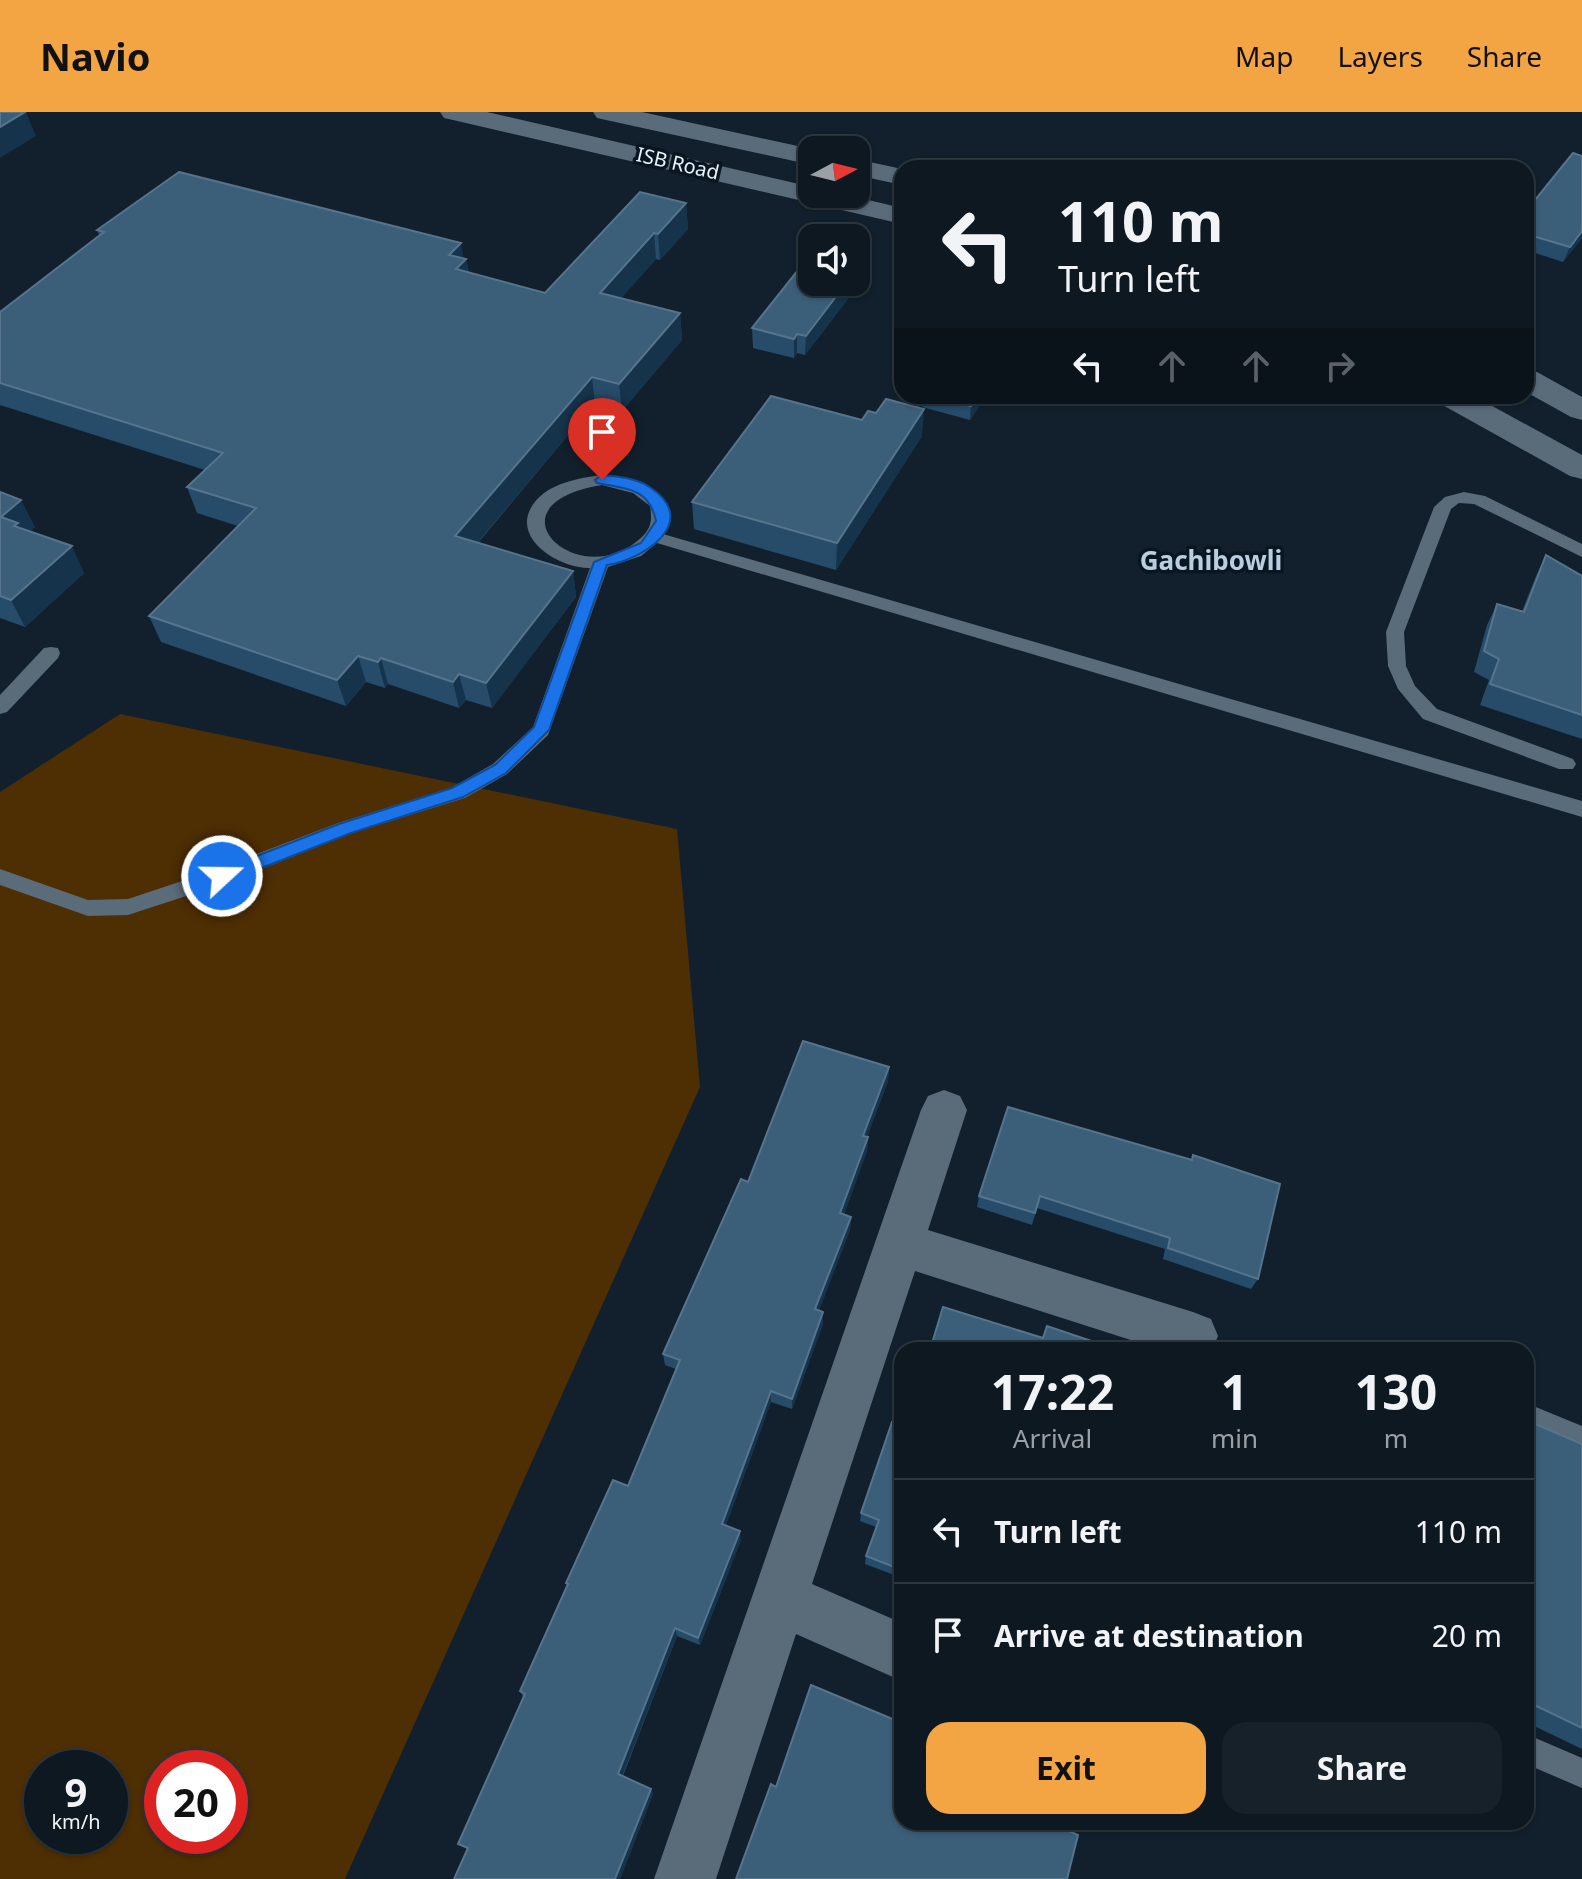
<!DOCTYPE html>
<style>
:root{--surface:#0d1821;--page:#16212a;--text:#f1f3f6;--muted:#9aa0a5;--line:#2d373f;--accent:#f3a443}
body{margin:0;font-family:"Noto Sans",sans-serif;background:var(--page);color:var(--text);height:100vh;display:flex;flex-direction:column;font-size:30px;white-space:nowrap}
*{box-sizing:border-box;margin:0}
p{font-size:26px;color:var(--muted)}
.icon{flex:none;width:44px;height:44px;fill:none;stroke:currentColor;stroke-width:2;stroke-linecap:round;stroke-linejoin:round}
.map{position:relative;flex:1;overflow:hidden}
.sheet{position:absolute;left:894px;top:1230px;width:640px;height:488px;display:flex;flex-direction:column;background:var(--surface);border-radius:24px;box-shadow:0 2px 6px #0004,0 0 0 2px var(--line)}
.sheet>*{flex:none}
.guide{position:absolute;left:894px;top:48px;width:640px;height:244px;border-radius:24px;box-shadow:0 2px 6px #0004,0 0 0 2px var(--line);background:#0d1821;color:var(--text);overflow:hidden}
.needle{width:52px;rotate:83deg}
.tools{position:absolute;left:798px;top:24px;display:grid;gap:16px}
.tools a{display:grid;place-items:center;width:72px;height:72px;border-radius:16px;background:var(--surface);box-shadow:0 2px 6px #0004,0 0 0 2px var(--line);font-size:40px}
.speed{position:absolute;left:24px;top:1638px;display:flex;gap:16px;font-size:40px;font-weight:700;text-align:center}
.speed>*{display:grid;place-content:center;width:104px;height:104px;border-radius:50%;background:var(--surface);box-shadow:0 2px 6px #0004,0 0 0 2px var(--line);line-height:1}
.speed small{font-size:20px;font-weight:400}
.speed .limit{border:12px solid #d22;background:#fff;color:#111}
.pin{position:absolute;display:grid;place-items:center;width:68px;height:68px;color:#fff;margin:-82px -34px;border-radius:50% 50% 50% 0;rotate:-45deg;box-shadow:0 0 8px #0007}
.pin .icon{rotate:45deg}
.me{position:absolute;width:88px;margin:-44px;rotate:69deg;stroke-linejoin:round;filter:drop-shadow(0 0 6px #0008)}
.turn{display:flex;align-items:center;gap:28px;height:168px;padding:0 32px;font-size:36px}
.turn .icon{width:104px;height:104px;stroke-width:2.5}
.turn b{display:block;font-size:56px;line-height:68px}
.lanes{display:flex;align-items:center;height:76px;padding:0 32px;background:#0003;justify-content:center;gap:40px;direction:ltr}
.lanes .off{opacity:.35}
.eta{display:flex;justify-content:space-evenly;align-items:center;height:136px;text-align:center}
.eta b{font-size:48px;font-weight:700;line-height:56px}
.primary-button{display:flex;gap:16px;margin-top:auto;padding:16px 32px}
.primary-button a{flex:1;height:92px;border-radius:24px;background:var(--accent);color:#111;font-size:32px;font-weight:700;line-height:92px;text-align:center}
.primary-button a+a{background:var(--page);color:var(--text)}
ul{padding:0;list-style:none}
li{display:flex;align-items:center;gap:24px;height:104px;padding:0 32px;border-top:2px solid var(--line)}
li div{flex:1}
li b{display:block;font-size:30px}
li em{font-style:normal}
header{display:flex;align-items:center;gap:48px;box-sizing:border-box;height:112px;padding:0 40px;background:var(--accent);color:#111}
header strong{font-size:38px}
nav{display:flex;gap:44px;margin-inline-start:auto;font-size:28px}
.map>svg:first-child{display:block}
</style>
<header>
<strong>Navio</strong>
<nav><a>Map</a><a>Layers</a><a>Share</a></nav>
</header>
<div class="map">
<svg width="1582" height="1767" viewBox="0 0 1582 1767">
<rect width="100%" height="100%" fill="#11202c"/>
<path fill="#4e2e03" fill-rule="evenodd" d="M120,602L677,717L700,975L345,1767H0V680ZM42,1656H110V1724H42ZM162,1656H230V1724H162Z"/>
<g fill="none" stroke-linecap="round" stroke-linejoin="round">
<g fill="#5a6b7a" fill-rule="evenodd">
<path d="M602,363C635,371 662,371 670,409L663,422L1582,689V705L657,431L641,444L608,455L548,623L507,662L465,686L352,721L229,770L128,803L88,804L0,773V757L88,788L128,787L215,758L338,711L451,676L493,652L533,615L590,456C560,457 508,426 534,391C549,371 579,366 602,363ZM602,373L633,381L650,394C653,411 650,419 636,430C574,479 485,392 602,373Z"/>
<polygon points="1464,380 1485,384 1582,432 1582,445 1474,392 1459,391 1451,397 1404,520 1406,554 1415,574 1437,597 1573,647 1576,652 1573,657 1559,657 1423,607 1398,577 1388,554 1386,520 1434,395 1445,385"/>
<polygon points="51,535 58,536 60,541 58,546 7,600 0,602 0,583 44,536"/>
<polygon points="1526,1291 1582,1314 1582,1340 1526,1317"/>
<polygon points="1526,1622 1582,1646 1582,1676 1526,1652"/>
</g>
<polygon fill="#5a6b7a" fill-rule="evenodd" points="944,978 960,984 967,998 928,1118 1193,1200 1211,1207 1218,1224 1212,1238 1162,1238 915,1159 812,1472 902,1511 902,1569 796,1522 716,1767 654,1767 921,998 928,984"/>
<g fill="#5a6b7a" fill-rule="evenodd">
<polygon points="440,0 487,0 812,75 812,82 843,82 902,96 902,112 453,8 444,6"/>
<polygon points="593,0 642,0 816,38 812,38 812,53 606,8 597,6"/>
<polygon points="856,47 902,57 902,73 856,63"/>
<polygon points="1526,258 1537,260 1582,285 1582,308 1571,305 1526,280"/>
<polygon points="1434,284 1474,284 1582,343 1582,367 1570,364 1439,291"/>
</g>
</g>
<g fill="#274c69">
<polygon points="1582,44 1582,126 1563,150 1526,138 1526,99"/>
<polygon points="686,91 688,117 660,148 656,147 621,186 680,201 682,228 622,299 595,291 478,431 573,459 576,485 492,596 466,588 459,596 388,572 385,576 366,570 346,594 161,530 149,504 238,414 197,401 187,375 205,358 0,293 0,200 99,123 97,118 464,147 466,147 469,161 545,181"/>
<polygon points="857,175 805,243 797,241 794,246 753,236 752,216"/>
<polygon points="923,284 986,284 970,308 922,295"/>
<polygon points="922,324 836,458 694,417 692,390"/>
<polygon points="0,380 35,415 29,420 84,461 25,515 0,506"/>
<polygon points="1546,443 1582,464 1582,627 1480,593 1489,568 1474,560 1487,513 1497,492 1522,499 1536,464"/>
<polygon points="889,955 888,969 867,1025 868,1025 867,1039 844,1102 851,1105 850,1118 819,1198 823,1200 823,1212 792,1297 771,1290 726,1413 741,1428 700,1533 677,1524 623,1664 651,1677 653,1682 620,1767 454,1767 467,1737 458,1732 523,1585 520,1579 567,1474 566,1471 628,1374 676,1257 665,1253 663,1242 748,1070"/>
<polygon points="1193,1043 1258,1167 1251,1177 1163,1147 1165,1137 1037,1096 1032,1113 977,1095 979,1084 1191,1048"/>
<polygon points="1526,1308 1582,1332 1582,1637 1526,1610"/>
<polygon points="902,1314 902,1466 865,1452 866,1444 876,1415 860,1409 861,1401"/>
</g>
<g fill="#15334a">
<polygon points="7,0 26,0 36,24 0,46 0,15"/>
<polygon points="686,91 688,117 660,148 658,122"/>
<polygon points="1582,119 1582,126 1563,150 1570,135"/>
<polygon points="654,121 656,147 603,207 600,181"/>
<polygon points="461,131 464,149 466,147 471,173 461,183 449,143"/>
<polygon points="858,155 857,175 805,243 806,224 847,170 856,170 856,158"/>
<polygon points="680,201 682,228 622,299 619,272"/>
<polygon points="797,222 797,241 794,246 794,227"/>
<polygon points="592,265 595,291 461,450 455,424"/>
<polygon points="978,284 986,284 970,308 971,294"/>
<polygon points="924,297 922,324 836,458 837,431"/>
<polygon points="21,388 35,415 24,424 1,405"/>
<polygon points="72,434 84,461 25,515 11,488"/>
<polygon points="573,459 576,485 492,596 486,571"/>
<polygon points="358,544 366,570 346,594 337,568"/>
<polygon points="381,546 388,572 385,576 378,550"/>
<polygon points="459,562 466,588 459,596 453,570"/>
<polygon points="889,955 888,969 862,1038 863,1024"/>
<polygon points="868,1025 867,1039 840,1114 840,1101"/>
<polygon points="851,1105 850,1118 815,1209 815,1197"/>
<polygon points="823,1200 823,1212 792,1297 792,1287"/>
<polygon points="771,1279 771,1290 723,1421 722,1412"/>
<polygon points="740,1419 741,1428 700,1533 698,1526"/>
<polygon points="675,1516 677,1524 621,1667 618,1662"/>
<polygon points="651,1677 653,1682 620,1767 615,1767"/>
</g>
<g fill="#3b5e79" stroke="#56758d" stroke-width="2">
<polygon points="0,0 25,0 0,15"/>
<polygon points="1573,41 1582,44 1582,119 1570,135 1526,122 1526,99"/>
<polygon points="179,60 461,131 449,143 466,147 456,157 545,181 640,80 686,91 658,122 654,121 600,181 680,201 619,272 592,265 455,424 573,459 486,571 459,562 453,570 381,546 378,550 358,544 337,568 149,504 256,396 187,375 223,341 0,271 0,200 104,120 97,118"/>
<polygon points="810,143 812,144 812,170 847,170 806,224 797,222 794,227 752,216"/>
<polygon points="771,284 862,308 868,299 876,301 886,287 924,297 837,431 692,390"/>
<polygon points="937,284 978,284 971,294"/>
<polygon points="0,380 21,388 1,405 18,411 14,414 72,434 11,488 0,484"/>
<polygon points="1546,443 1582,464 1582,603 1490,572 1499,547 1484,539 1497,492 1524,500"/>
<polygon points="803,929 889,955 863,1024 868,1025 840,1101 851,1105 815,1197 823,1200 792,1287 771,1279 722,1412 740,1419 698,1526 675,1516 618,1662 651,1677 615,1767 454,1767 468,1736 458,1732 525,1582 520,1579 568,1472 566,1471 613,1368 628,1374 680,1248 663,1242 741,1067 748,1070"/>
<polygon points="1008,995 1192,1048 1193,1043 1280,1072 1258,1167 1168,1136 1170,1126 1040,1084 1035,1101 979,1084"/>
<polygon points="943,1195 1043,1226 1047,1214 1106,1234 1105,1238 930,1238"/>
<polygon points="1526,1308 1582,1332 1582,1616 1526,1589"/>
<polygon points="892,1310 902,1314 902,1458 866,1444 879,1408 861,1401"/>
<polygon points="811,1573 902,1611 902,1710 1050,1710 1078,1723 1067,1767 736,1767 771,1672 776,1675"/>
</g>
<path fill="#1a73e8" stroke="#114b97" stroke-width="2" d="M602,363C619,365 637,366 651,376C701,410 643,448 607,453L549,618L506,661L463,685L351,721L228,769H216L214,764L216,760L339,712L452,676L495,653L534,615L594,450L641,431L656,409C649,375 626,377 597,371L595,368Z"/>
<g text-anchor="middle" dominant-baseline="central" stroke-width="7" stroke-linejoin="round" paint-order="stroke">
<g font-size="20" fill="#e8f2fa" stroke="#081622">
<text transform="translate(678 51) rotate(13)">ISB Road</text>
</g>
<g font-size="26" font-weight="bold" fill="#bbcedf" stroke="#081622">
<text x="1211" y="448">Gachibowli</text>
</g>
</g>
</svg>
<div class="tools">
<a><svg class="needle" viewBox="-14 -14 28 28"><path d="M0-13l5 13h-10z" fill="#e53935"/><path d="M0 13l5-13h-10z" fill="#9aa0a5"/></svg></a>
<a><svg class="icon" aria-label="sound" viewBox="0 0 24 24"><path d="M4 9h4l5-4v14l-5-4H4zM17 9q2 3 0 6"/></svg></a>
</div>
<div class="speed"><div>9<small>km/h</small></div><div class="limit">20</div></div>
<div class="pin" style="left:602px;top:368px;background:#d93025"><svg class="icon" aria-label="arrive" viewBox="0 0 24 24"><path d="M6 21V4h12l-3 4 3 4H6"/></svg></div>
<svg class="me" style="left:222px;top:764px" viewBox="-20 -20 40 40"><circle r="17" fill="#1a73e8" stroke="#fff" stroke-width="3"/><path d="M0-11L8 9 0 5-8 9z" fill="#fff"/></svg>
<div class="guide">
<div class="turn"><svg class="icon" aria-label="left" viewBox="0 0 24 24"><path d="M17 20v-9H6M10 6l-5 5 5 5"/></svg><div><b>110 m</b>Turn left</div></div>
<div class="lanes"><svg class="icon" aria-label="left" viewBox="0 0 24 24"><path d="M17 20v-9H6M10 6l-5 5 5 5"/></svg><svg class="icon off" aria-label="ahead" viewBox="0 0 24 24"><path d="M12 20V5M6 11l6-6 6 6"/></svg><svg class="icon off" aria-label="ahead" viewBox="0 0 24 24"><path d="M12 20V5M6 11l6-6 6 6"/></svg><svg class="icon off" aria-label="right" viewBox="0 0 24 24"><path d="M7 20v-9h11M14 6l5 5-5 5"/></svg></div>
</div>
<section class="sheet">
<div class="eta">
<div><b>17:22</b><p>Arrival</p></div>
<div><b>1</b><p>min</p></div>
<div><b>130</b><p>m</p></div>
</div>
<ul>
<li><svg class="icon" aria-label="left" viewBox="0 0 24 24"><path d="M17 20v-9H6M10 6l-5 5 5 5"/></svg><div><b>Turn left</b></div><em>110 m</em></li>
<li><svg class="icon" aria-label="arrive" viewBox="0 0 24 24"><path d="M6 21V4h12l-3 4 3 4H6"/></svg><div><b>Arrive at destination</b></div><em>20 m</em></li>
</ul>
<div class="primary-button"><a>Exit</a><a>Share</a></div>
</section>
</div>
